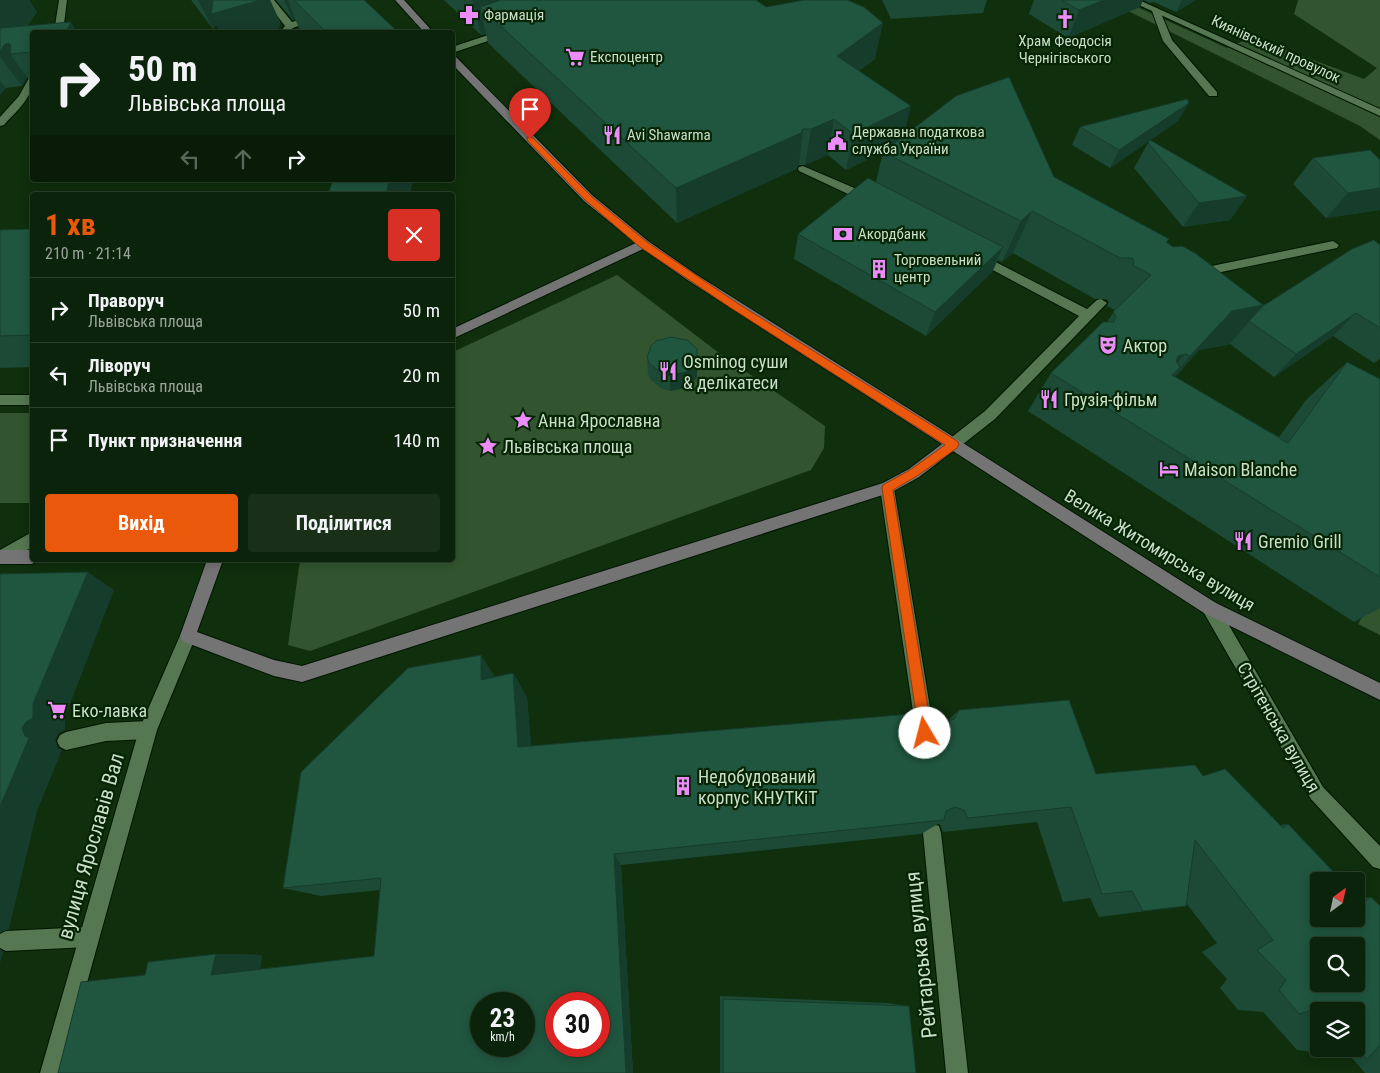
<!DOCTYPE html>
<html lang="uk">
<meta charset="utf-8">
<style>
:root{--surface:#0b230a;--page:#192f18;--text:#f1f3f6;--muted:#9aa49c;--line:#2b402b;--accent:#ea580c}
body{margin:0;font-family:"Roboto Condensed",sans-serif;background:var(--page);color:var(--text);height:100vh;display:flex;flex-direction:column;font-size:19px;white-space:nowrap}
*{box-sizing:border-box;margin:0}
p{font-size:16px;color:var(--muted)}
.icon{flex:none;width:28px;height:28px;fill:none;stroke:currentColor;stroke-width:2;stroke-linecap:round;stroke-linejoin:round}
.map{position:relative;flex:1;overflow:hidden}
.drawer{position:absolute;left:30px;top:192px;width:425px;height:370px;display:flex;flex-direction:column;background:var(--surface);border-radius:5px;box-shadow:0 2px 12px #0003,0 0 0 1px var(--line)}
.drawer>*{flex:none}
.hud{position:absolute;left:30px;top:30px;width:425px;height:152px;border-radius:5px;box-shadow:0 2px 12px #0003,0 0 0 1px var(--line);background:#0b230a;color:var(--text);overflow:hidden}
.needle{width:32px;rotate:33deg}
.tools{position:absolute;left:1310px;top:872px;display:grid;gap:10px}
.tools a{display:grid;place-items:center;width:55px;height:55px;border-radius:5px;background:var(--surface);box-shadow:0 2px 12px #0003,0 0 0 1px var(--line);font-size:25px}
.speed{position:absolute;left:470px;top:992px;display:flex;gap:10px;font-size:25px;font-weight:700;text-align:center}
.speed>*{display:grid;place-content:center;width:65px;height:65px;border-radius:50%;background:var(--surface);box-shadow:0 2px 12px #0003,0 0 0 1px var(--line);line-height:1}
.speed small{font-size:12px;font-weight:400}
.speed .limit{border:8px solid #d22;background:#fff;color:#111}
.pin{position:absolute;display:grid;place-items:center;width:42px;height:42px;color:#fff;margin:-51px -21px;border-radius:50% 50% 50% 0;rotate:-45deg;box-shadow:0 0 5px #0007}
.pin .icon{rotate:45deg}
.me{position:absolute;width:55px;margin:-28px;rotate:352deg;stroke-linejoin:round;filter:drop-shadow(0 0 4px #0008)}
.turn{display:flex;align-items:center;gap:18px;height:105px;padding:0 15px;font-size:22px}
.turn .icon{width:65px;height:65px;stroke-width:2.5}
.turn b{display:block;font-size:35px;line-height:42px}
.lanes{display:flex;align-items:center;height:48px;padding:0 15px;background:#0003;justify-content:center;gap:25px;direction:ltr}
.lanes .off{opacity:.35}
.round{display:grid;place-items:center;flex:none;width:52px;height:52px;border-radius:5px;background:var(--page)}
.summary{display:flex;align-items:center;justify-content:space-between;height:85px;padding:0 15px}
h1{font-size:30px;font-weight:700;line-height:38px;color:var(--accent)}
.cta{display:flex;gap:10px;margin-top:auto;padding:10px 15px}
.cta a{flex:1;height:58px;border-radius:5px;background:var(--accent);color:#fff;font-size:20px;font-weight:700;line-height:58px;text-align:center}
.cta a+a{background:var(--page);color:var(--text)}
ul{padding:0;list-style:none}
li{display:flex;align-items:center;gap:15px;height:65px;padding:0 15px;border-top:1px solid var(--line)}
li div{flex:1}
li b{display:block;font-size:19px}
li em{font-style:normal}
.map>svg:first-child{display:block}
</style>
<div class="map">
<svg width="1380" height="1073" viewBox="0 0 1380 1073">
<rect width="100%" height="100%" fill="#0f2f0d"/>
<g fill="#32552f">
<polygon points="1106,0 1122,0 1227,48 1252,37 1364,79 1377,68 1294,14 1298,0 1380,0 1380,140 1360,126"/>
<polygon points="617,275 719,353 825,426 824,448 811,470 310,651 288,645 300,560 452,560 453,352"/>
<rect x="0" y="413" width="32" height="90"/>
<polygon points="1380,586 1380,635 1358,624"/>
</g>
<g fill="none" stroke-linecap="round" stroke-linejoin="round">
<g stroke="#001600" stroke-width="2">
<g id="service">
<polygon points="59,0 67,0 63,32 54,32"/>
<polygon points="265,0 274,0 292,22 316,14 321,17 293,28 289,32 280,32 285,26"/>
<polygon points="1156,8 1160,11 1172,40 1217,92 1217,96 1209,96 1163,41 1152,11"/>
<path d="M32,77C35,97 16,111 4,125L0,126V117L19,96L29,78Z"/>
<polygon points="803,166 873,196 875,199 873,202 865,202 799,171 798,169 799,167"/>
<polygon points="1333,241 1339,245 1337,248 1197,277 1191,273 1197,269"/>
<polygon points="978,253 1087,309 1097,300 1101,299 1107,303 995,419 958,448 953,450 948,448 946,444 948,440 985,411 1079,316 974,260 972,257"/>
<rect x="0" y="395" width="32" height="10"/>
<polygon points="32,532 32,547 7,562 0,563 0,550"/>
<polygon points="148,721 154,724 157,730 154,736 148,739 106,741 66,750 60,747 57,741 60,735 66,732 106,723"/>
<polygon points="88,927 95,930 98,937 95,944 88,947 6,951 0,948 0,934 6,931"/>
</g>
</g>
<g stroke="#001600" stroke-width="2">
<g id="minor">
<polygon points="1128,0 1139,0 1380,109 1380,116"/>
<polygon points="506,29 511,32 509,34 452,53 452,47"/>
<polygon points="887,482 892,484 894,488 934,732 931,738 925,741 919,738 916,732 880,488 882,484"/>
<polygon points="1210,601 1216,603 1323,787 1380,846 1380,869 1373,867 1311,799 1204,613 1202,608 1204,603"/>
<polygon points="932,824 939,826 941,833 968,1073 946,1073 923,833 925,826"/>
</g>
</g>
<g stroke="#001600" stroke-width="2">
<polygon id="tertiary" points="188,628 194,631 196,636 157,730 62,1073 40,1073 139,730 182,631"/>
</g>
<g stroke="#001600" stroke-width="2">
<g id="secondary">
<polygon points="395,0 404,0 433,32 424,32"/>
<polygon points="452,55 455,56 592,195 648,241 697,275 1216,603 1380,683 1380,700 1204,613 953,451 919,477 892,492 302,682 274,676 182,641 180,636 207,560 223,560 197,632 274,660 302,666 883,483 909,469 942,444 689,281 643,249 452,339 452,329 636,243 584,201 452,64"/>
<polygon points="0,550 32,550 32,560 38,560 32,564 0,564"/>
</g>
</g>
<use href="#service" fill="#557751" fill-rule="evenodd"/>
<use href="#minor" fill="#557751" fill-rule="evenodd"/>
<use href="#tertiary" fill="#557751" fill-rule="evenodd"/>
<use href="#secondary" fill="#747474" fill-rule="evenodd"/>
</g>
<g fill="#1c4a36" fill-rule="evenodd">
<polygon points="0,0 29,0 37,12 27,26 32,32 32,84 27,77 22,86 6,88 0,95"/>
<polygon points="191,0 270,0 280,22 279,28 265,32 220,32 216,25 213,29"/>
<polygon points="276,0 364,0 398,32 304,32 299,28 295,19 293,20"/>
<polygon points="444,0 756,0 766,7 875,59 859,71 904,136 1054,177 1166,242 1263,305 1380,245 1380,359 1374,363 1333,336 1274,377 1230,344 1199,350 1175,377 1279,437 1306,400 1347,362 1380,379 1380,608 1354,622 1028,411 1051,373 1107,322 1115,310 1107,306 1109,302 1107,299 1095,299 1013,253 1002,262 998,260 992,272 926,336 794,259 798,234 876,182 883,152 885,151 846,170 828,155 805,165 799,165 796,169 677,223 488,43 486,34 481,35"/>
<polygon points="882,0 987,0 983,13 891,19"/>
<polygon points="1034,0 1143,0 1140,7 1068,38 1029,14"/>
<polygon points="1144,0 1196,0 1176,12 1154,2 1150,3"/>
<polygon points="1178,121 1110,168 1072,145 1080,127"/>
<polygon points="1148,143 1247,196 1230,220 1183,227 1134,168"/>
<polygon points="1313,158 1380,160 1380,210 1326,218 1293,184"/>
<polygon points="32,229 32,367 0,368 0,230"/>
<polygon points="647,358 697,378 686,388 670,391 662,389 651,380 648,375"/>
<path d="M513,673L527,698L531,746L939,719L946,722L959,710L1096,774L1203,776L1280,825L1288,824L1359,898L1371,897L1380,906V1073H1365L1351,1057L1297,1050L1263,1012L1238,1010L1220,988L1227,979L1202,952L1217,943L1186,903V906L1099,917L1090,898L1063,902L1037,822L943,832L940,824H938L921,834L621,865L633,1073L145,975L216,954L262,955L260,969L374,956L380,890L321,896L283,888L496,677ZM1319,1011H1356V1049H1319Z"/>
<polygon points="720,996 887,1003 909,1006 916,1073 720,1073"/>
</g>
<g fill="#163c2c">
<polygon points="0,0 29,0 37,12 11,46 8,43 15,53 10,54 27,77 22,86 0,57"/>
<polygon points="198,0 270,0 280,22 279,28 265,32 220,32 216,25 213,29"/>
<polygon points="284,0 288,0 295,19 293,20"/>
<polygon points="473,0 588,0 480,7 486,34 481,35"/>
<polygon points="1104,0 1143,0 1140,7 1068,38 1079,10"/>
<polygon points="1182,0 1196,0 1176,12"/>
<polygon points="71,22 77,32 66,32"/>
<polygon points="883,23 875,59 831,92 837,56"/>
<polygon points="0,81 6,88 0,95"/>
<polygon points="1189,103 1178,121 1110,168 1119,150"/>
<polygon points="911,106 902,143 846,170 853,134"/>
<polygon points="834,119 828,155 805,165 811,129"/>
<polygon points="803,129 799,165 796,169 677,223 676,188"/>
<polygon points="389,180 413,180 410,195 386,195"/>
<polygon points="1380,188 1380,210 1326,218 1348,193"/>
<polygon points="1247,196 1230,220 1183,227 1199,203"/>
<polygon points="1032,211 1013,253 1002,262 1021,221"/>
<polygon points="1003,247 992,272 926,336 935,312"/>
<polygon points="1263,305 1229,345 1199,350 1158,394 1190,356 1232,311"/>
<polygon points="1356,313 1333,336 1274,377 1296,354"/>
<polygon points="1185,354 1154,392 1178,356"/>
<polygon points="697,362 697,378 686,388 670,391 670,375"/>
<polygon points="88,572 114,590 65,717 65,730 58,734 55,740 58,748 62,750 37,811 9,929 0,933 0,809 25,736 22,728"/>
<polygon points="481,655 498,681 481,680"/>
<polygon points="513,673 527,698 533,767 518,747"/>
<polygon points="614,854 621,865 633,1073 626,1073"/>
<polygon points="0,949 3,952 0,963"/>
<polygon points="216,954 262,955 259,975 211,975"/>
</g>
<g fill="#20563f" stroke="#163c2c" fill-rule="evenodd">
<polygon points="213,0 261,0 211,14"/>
<polygon points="294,0 364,0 398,32 326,32"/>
<polygon points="501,0 756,0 766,7 804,0 847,0 864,7 883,23 837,56 911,106 853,134 834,119 811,129 803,129 801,133 676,188 480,7"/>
<polygon points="1062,0 1104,0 1079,10"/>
<polygon points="71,22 66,32 32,32 32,52 10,54 11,45 8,43 4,45 0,52 0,28"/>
<polygon points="1009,77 1054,177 1169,239 1166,242 1173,247 1182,246 1195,253 1263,305 1232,311 1190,356 1185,354 1178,356 1176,361 1180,367 1172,375 1288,443 1347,362 1380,379 1380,577 1051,373 1103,322 1114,322 1116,317 1113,312 1151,275 1133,265 1134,261 1132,258 1120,258 1032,211 1021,221 883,152 956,96"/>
<polygon points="1187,99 1189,103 1119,150 1080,127"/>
<polygon points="1150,140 1247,196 1199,203 1148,143"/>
<polygon points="1370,150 1380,160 1380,188 1348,193 1313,158"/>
<polygon points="868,178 1003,247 935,312 798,234"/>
<polygon points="333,180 389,180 386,195 328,195"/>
<polygon points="32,229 32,335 0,336 0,230"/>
<polygon points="1374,240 1380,245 1380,328 1356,313 1296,354 1249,321 1263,306 1352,249"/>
<polygon points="671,337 687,340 697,349 697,362 686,372 670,375 661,373 650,364 647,358 651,346 656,341"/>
<polygon points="88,572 33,704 33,718 26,722 22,728 25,736 29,738 2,802 0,809 0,574"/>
<path d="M481,655V680L513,673L518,747L935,712L939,719L948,722L955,718L959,710L1069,700L1096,774L1195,765L1203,776L1225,769L1283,828L1288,824L1342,881H1319V919H1356V896L1363,903L1371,897L1380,906V1045L1367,1059L1356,1048V1011H1322L1320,1008L1299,1014L1279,990L1286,980L1257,950L1273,940L1195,840L1186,906L1143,911L1132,891L1102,894L1071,807L968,818L964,810L955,807L946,811L944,820L614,854L626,1073H58L81,982L145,975L148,962L216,954L211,975L374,956L381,878L283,888L301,772L408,668ZM1319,946H1356V984H1319ZM481,1004H524V1046H481ZM556,1004H599V1046H556Z"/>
<polygon points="723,999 909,1006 916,1073 723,1073"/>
</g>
<polygon fill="#ea580c" stroke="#983908" points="527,137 532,137 591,196 647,242 737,303 957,441 959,444 957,448 917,476 893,490 932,733 930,738 925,740 920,738 919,733 882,488 883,485 910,470 945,445 731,308 640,247 585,200 527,140"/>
<defs>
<g id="pharmacy-bare" transform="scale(1.5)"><path d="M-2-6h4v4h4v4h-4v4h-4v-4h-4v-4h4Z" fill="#ec8cfa" stroke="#052504" stroke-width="2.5" paint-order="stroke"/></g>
<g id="church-bare" transform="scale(1.5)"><path d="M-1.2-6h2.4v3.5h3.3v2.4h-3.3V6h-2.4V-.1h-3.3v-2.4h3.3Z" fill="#ec8cfa" stroke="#052504" stroke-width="2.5" paint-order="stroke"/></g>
<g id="supermarket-bare" transform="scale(1.5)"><path d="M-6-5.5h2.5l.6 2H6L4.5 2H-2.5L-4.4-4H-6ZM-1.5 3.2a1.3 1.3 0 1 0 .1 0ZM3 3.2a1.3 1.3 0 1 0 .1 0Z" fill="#ec8cfa" stroke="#052504" stroke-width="2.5" paint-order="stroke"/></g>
<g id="restaurant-bare" transform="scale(1.5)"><path d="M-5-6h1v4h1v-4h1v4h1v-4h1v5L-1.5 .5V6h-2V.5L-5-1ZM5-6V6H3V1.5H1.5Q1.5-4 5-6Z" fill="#ec8cfa" stroke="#052504" stroke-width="2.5" paint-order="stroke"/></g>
<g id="civic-bare" transform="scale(1.5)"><path d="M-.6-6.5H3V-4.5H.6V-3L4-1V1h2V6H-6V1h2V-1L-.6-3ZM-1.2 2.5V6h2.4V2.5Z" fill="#ec8cfa" stroke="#052504" stroke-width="2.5" paint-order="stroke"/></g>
<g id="bank-bare" transform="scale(1.5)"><path d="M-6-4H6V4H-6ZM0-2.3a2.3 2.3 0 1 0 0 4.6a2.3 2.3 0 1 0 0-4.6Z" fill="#ec8cfa" stroke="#052504" stroke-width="2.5" paint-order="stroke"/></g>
<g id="building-bare" transform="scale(1.5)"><path d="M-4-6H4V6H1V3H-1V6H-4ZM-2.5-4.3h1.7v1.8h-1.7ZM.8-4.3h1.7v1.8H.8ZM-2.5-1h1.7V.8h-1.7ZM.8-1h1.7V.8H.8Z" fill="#ec8cfa" stroke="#052504" stroke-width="2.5" paint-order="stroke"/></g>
<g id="theatre-bare" transform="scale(1.5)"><path d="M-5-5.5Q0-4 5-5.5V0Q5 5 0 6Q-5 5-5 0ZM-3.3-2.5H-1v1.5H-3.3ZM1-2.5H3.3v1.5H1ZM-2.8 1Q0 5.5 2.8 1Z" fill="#ec8cfa" stroke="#052504" stroke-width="2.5" paint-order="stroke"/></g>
<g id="sight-bare" transform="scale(1.5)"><path d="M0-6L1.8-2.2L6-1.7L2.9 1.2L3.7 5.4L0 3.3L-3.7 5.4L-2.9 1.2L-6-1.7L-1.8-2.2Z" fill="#ec8cfa" stroke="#052504" stroke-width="2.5" paint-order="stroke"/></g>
<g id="hotel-bare" transform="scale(1.5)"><path d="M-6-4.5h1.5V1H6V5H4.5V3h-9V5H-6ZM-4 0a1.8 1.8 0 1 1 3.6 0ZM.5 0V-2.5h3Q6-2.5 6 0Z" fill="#ec8cfa" stroke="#052504" stroke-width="2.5" paint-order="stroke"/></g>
</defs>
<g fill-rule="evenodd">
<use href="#pharmacy-bare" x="469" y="15"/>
<use href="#church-bare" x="1065" y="19"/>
<use href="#supermarket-bare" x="575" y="57"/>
<use href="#restaurant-bare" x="612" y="135"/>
<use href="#civic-bare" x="837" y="141"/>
<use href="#bank-bare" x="843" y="234"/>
<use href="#building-bare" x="879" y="269"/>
<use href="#theatre-bare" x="1108" y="345"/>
<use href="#restaurant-bare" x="668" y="371"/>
<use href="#restaurant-bare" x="1049" y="399"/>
<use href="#sight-bare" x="523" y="420"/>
<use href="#sight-bare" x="488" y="446"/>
<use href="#hotel-bare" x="1169" y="469"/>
<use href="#restaurant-bare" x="1243" y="541"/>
<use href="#supermarket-bare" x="57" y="710"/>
<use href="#building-bare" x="683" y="786"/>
</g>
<g text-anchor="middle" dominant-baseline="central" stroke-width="4.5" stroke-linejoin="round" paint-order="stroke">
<g font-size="15" fill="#cbdec9" stroke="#052504" text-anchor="start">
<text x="484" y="15">Фармація</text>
<text x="1065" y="41" text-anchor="middle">Храм Феодосія<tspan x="1065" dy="17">Чернігівського</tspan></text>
<text x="590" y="57">Експоцентр</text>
<text x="852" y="132">Державна податкова<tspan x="852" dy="17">служба України</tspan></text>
<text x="627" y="135">Avi Shawarma</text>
<text x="858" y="234">Акордбанк</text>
<text x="894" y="260">Торговельний<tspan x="894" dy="17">центр</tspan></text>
</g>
<g font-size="15" fill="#cbdec9" stroke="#052504">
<text transform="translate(1276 49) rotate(25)">Киянівський провулок</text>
</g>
<g font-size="18" fill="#cbdec9" stroke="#052504" text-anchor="start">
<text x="1123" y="345">Актор</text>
<text x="683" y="361">Osminog суши<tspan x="683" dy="21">&amp; делікатеси</tspan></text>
<text x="1064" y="399">Грузія-фільм</text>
<text x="538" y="420">Анна Ярославна</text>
<text x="503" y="446">Львівська площа</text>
<text x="1184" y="469">Maison Blanche</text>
<text x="1258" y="541">Gremio Grill</text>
<text x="72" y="710">Еко-лавка</text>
<text x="698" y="776">Недобудований<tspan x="698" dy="21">корпус КНУТКіТ</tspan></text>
</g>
<g font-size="18" fill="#cbdec9" stroke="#052504">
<text transform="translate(1160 550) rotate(31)">Велика Житомирська вулиця</text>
<text transform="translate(1279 727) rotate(60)">Стрітенська вулиця</text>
</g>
<g font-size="21" fill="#cbdec9" stroke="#052504">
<text transform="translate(91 846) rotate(-74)">вулиця Ярославів Вал</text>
<text transform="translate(921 955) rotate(-96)">Рейтарська вулиця</text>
</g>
</g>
</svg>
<div class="tools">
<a><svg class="needle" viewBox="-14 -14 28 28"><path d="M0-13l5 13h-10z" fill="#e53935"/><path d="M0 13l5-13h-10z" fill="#9aa49c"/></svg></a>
<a><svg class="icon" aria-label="search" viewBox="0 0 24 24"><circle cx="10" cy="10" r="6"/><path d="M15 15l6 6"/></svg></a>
<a><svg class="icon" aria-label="layers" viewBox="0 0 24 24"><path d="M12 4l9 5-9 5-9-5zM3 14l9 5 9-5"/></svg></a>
</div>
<div class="speed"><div>23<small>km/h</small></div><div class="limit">30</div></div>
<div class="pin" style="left:530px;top:139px;background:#d93025"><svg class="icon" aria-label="arrive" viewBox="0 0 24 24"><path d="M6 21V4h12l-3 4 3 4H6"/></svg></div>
<svg class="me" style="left:925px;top:733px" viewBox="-20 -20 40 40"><circle r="19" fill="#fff"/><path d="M0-13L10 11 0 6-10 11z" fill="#ea580c"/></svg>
<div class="hud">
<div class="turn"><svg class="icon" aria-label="right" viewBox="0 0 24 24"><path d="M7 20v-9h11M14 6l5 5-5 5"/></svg><div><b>50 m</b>Львівська площа</div></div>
<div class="lanes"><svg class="icon off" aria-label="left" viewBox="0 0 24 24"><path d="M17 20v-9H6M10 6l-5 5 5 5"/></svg><svg class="icon off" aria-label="ahead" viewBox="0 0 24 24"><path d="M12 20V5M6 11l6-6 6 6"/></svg><svg class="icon" aria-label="right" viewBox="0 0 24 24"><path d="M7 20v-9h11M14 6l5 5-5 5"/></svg></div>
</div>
<section class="drawer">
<div class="summary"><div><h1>1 хв</h1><p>210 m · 21:14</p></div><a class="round" style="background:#d93025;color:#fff"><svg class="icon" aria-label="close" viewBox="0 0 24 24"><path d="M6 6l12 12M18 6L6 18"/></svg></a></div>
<ul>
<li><svg class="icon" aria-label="right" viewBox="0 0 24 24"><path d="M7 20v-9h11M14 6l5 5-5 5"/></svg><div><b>Праворуч</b><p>Львівська площа</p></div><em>50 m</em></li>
<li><svg class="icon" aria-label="left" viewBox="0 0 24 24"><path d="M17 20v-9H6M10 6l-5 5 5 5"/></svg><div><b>Ліворуч</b><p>Львівська площа</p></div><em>20 m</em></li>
<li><svg class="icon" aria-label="arrive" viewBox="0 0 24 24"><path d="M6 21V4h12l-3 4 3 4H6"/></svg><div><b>Пункт призначення</b></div><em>140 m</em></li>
</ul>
<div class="cta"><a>Вихід</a><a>Поділитися</a></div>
</section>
</div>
